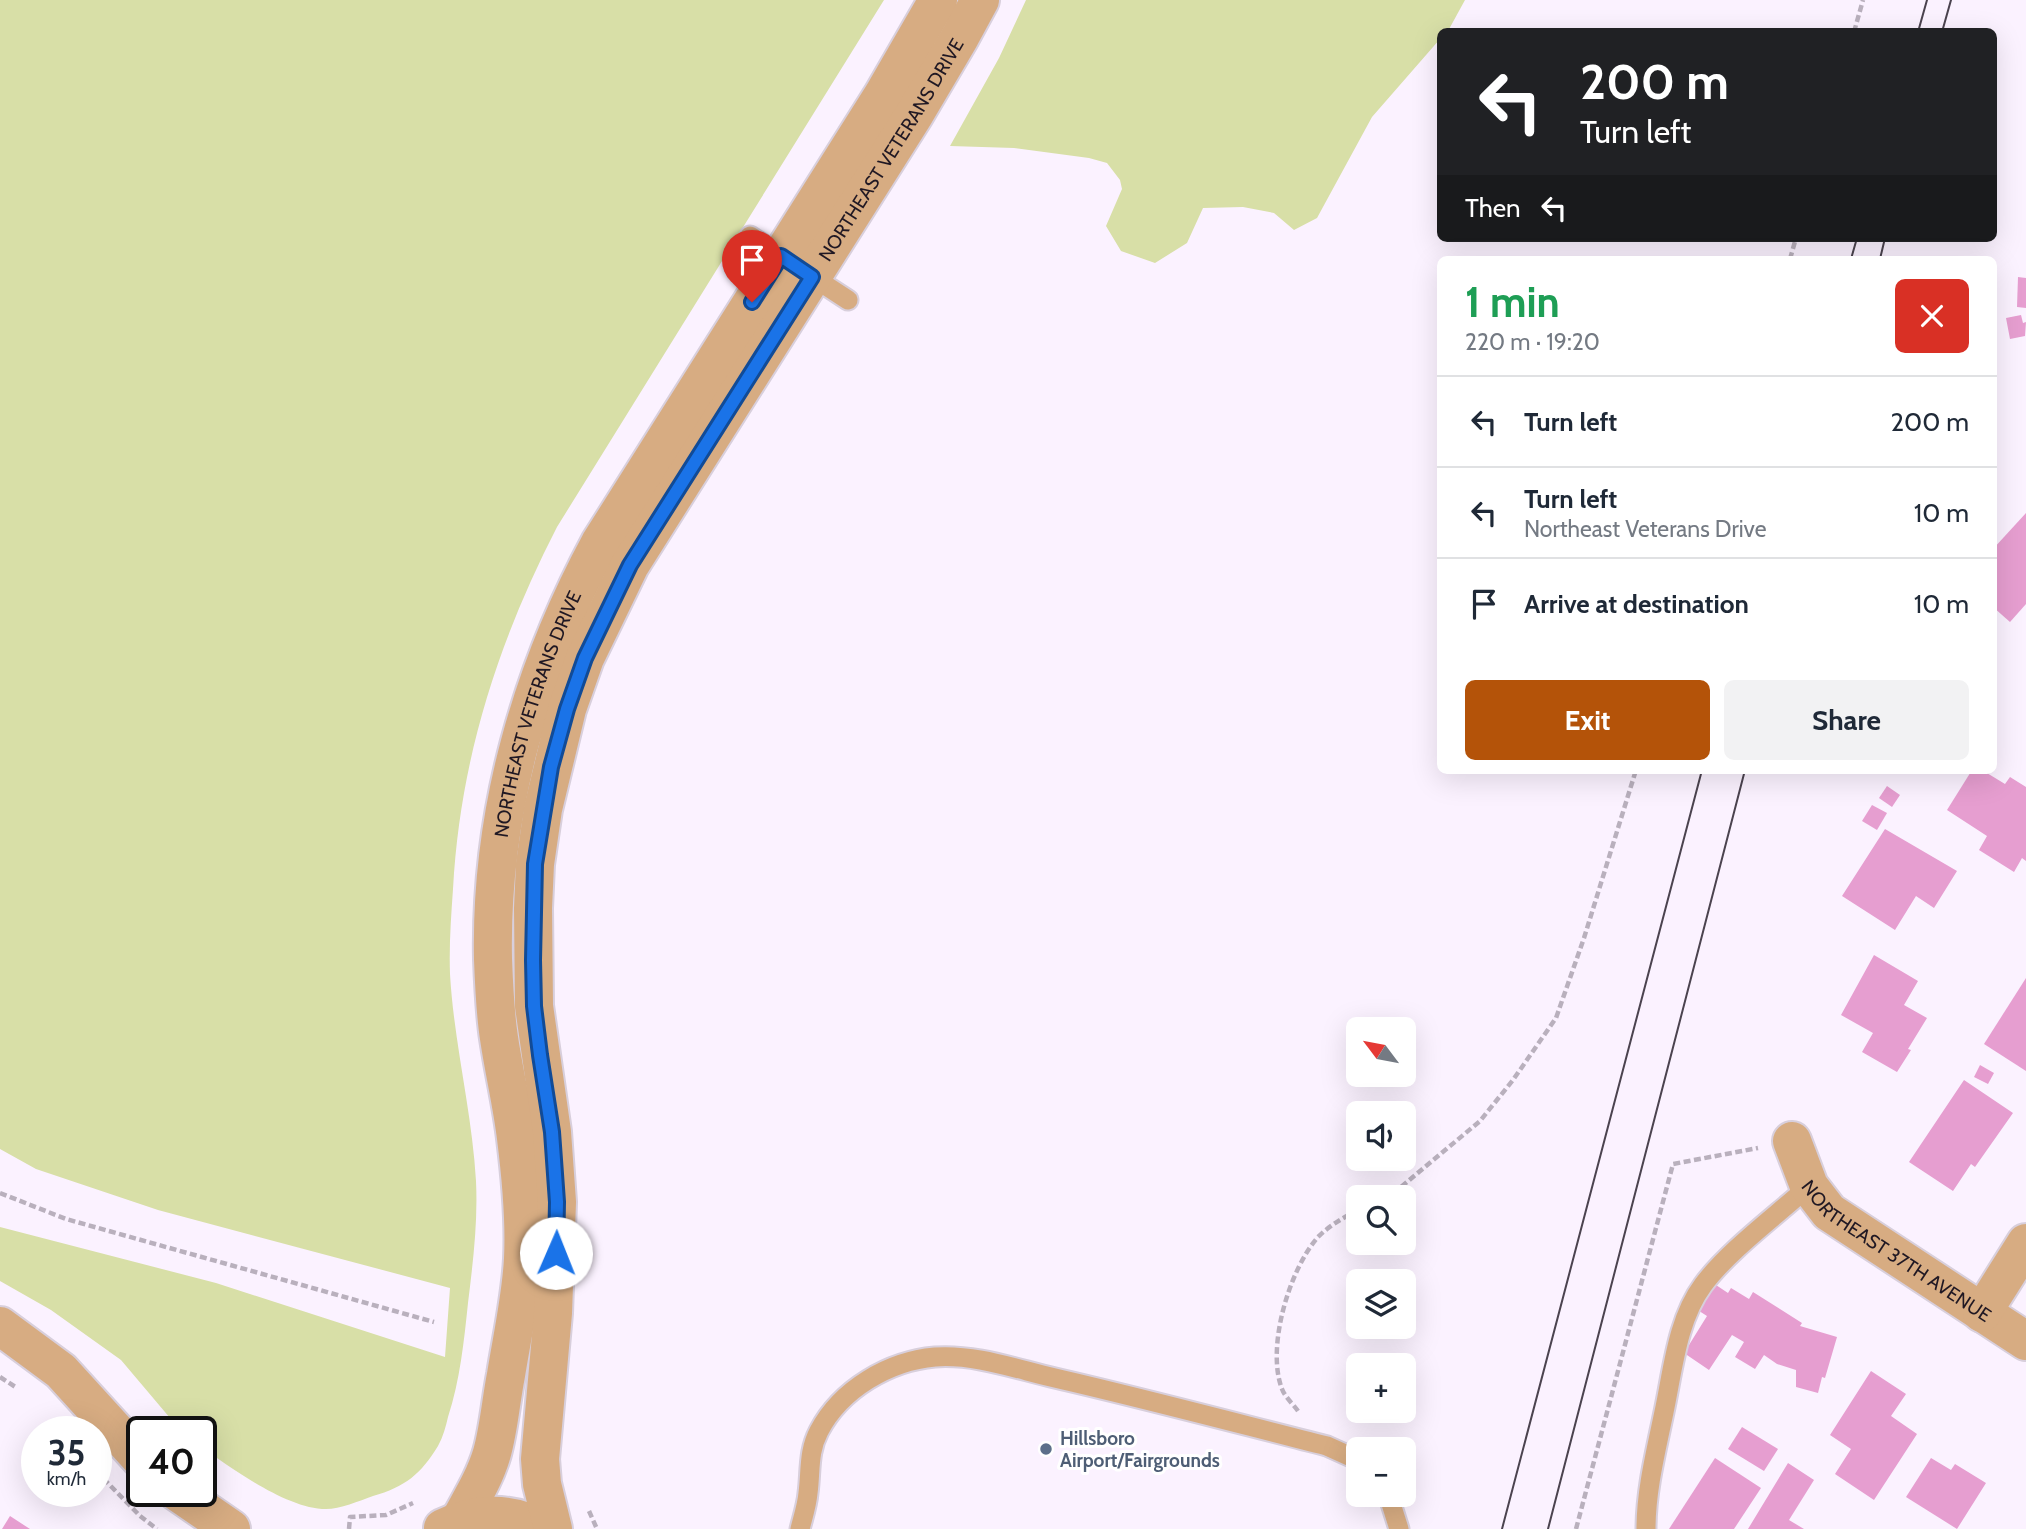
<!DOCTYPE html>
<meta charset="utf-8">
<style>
:root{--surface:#fff;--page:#f2f2f3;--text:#1f2937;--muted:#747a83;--line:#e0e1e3;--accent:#b45309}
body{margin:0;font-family:Cabin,sans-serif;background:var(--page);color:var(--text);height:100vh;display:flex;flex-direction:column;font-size:26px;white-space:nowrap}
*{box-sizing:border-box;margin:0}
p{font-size:23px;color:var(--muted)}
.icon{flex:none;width:38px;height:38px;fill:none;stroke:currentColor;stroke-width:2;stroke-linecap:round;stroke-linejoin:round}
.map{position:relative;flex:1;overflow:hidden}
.sheet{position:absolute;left:1437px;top:256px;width:560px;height:518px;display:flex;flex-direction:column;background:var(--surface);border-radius:10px;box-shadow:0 7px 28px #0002}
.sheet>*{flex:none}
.top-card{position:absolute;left:1437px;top:28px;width:560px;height:214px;border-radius:10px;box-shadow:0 7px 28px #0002;background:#202124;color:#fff;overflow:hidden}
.needle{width:46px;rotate:302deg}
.buttons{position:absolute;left:1346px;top:1017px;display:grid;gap:14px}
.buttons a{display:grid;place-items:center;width:70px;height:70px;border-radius:10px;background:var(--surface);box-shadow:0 7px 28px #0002;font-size:35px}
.speed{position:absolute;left:21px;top:1416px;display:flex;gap:14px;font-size:35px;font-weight:700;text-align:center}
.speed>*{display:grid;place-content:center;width:91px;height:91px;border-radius:50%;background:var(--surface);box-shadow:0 7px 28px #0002;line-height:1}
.speed small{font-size:18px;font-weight:400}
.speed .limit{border:4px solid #111;border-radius:10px;background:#fff;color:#111}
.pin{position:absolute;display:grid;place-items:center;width:60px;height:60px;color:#fff;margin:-72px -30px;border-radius:50% 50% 50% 0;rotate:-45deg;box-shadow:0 0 7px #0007}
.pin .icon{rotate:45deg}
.me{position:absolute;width:77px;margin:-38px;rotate:1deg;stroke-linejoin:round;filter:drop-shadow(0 0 5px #0008)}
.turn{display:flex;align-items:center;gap:24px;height:147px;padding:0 28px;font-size:32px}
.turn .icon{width:91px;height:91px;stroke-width:2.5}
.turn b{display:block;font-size:49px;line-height:60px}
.then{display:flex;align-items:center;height:66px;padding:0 28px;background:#0003;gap:14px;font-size:26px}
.round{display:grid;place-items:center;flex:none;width:74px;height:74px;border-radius:10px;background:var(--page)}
.summary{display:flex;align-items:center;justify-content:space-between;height:119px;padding:0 28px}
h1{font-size:42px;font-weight:700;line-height:52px;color:#1e9e55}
.action{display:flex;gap:14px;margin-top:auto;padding:14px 28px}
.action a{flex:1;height:80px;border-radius:10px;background:var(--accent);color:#fff;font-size:28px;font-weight:700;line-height:80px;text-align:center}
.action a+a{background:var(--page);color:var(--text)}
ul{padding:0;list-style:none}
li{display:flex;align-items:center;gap:21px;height:91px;padding:0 28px;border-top:2px solid var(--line)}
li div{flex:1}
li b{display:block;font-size:26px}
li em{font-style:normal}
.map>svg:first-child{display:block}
</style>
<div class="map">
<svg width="2026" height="1529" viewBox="0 0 2026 1529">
<rect width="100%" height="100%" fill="#fbf2ff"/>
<g fill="#d8dfa7">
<path d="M0,0H884L557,527C498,642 460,759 453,889C451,917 449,946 450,974C454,1044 472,1111 476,1181C478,1222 473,1262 468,1303C464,1341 460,1380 448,1417C446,1426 443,1437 438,1446C421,1474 405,1487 373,1496C359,1501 340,1509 326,1509C287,1509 233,1469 201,1447V1432L181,1431L121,1360L51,1310L0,1281V1227L216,1283L445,1357L450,1288L158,1210L36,1169L0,1149Z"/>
<polygon points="1026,0 1465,0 1448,31 1440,32 1440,39 1372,117 1317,218 1294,230 1274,213 1243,207 1203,208 1187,243 1155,263 1121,251 1106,226 1122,189 1120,180 1107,163 1089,158 1014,148 950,146 999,58"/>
</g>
<g fill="#e69ed0">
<polygon points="2018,277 2026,278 2026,308 2017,307"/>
<polygon points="2021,315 2023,323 2026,322 2025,336 2010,339 2006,318"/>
<polygon points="2026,513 2026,604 2010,622 1993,607 1993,549"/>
<polygon points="1972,770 1982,770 2005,784 2010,777 2026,787 2026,861 2022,858 2014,872 1979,850 1987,836 1947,810"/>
<polygon points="1887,786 1900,795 1892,807 1879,798"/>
<polygon points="1872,805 1887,813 1877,830 1862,821"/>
<polygon points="1885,829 1957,871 1934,908 1916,896 1895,930 1842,896"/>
<polygon points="1874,955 1918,981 1904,1005 1927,1018 1908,1049 1911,1050 1897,1072 1862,1052 1873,1033 1841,1015"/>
<polygon points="2026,978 2026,1071 1984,1044"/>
<polygon points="1980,1065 1994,1073 1988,1084 1974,1077"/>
<polygon points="1964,1080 2013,1113 1975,1167 1971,1164 1953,1191 1909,1162"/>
<polygon points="1713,1283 1728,1293 1731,1288 1749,1299 1753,1292 1802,1323 1800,1326 1837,1337 1825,1378 1822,1377 1818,1393 1796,1387 1796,1370 1777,1364 1764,1355 1755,1369 1735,1357 1744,1342 1732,1335 1709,1370 1684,1353 1707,1316 1696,1309"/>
<polygon points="1871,1371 1906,1394 1891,1416 1917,1434 1874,1500 1835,1474 1851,1449 1830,1435"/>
<polygon points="1742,1427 1778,1449 1764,1471 1728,1449"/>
<polygon points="1715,1458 1761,1488 1734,1529 1669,1529"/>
<polygon points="1931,1458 1951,1470 1955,1464 1986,1483 1957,1529 1906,1497"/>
<polygon points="1788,1463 1814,1480 1789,1520 1804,1529 1748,1529"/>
<polygon points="10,1516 30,1529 2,1529"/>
</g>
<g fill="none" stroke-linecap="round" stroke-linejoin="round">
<g stroke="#d8cfdc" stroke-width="23">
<g id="service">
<polyline points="750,236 848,300"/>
<polyline points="1388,1494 1399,1529"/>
<path d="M800,1529C803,1517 807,1505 808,1493C811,1471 808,1452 819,1431C841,1389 889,1361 935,1357C975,1354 1016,1369 1055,1378C1146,1399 1236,1423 1327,1446L1358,1460"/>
<path d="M1646,1529C1646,1490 1656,1451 1664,1412C1673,1370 1677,1320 1703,1285C1728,1251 1777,1215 1809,1186"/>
</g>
</g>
<g stroke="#d8cfdc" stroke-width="42">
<g id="minor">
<path id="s1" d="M1792,1141L1809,1186L1829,1212L2026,1341"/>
<polyline points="1982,1313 2026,1243"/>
</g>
</g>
<g stroke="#d8cfdc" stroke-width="42">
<g id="tertiary">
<polyline points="0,1326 61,1371 142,1460"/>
<polyline points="176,1491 231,1529"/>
<path id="s2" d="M460,1520C472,1498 485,1477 492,1453C499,1428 501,1400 506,1375C512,1337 521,1298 523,1259C525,1219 521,1178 516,1138C512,1104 504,1072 499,1038C495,1012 494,986 493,959C490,813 531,671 600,543L883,95L938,0"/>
<path d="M443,1528C474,1513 510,1510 541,1529"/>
<path id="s3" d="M553,1529L542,1484L540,1459L553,1313L557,1202L552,1132L534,1006L533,908L535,864L543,809L567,709L585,658L630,565L914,115L960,37L980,0"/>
</g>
</g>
<g stroke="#b9b0bd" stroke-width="4.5" stroke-dasharray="7 3.5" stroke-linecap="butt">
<polyline points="1854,32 1863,0"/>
<polyline points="1790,259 1796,238"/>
<polyline points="0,1193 66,1219 434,1322"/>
<polyline points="1383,1197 1401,1187 1480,1121 1513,1080 1556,1018 1584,938 1636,770"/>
<polyline points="0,1377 17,1388"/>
<path d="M1298,1411C1293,1404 1285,1397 1282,1389C1266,1348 1289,1270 1318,1237C1330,1225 1343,1218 1358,1210"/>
<polyline points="96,1471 140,1516 157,1529"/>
<polyline points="589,1511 597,1529"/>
<polyline points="349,1529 350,1517 386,1515 413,1503"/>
<polyline points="1576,1529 1673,1164 1758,1148"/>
</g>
<use href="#service" stroke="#d7ac82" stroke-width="19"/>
<use href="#minor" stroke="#d7ac82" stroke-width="38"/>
<use href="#tertiary" stroke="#d7ac82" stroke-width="38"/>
<g stroke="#4b434f" stroke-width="2">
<polyline points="1918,32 1927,0"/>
<polyline points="1942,32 1951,0"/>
<polyline points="1851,259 1857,238"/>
<polyline points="1880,259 1885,238"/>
<polyline points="1502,1529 1702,770"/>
<polyline points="1548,1529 1745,770"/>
</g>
</g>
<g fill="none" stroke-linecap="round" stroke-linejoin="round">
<g stroke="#114b97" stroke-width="18">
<polyline id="route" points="556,1253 557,1202 552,1132 540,1055 534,1006 533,960 535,864 551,767 567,709 585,658 630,565 812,277 781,256 752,302"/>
</g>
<use href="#route" stroke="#1a73e8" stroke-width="12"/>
</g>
<circle fill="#5c6f8a" stroke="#fff" stroke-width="2.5" cx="1046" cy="1449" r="7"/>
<g text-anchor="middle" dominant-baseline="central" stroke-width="6" stroke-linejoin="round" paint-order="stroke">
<g font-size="19" fill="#201823" stroke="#fff">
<text stroke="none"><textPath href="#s3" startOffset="1475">NORTHEAST VETERANS DRIVE</textPath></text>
<text stroke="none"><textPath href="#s2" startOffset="824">NORTHEAST VETERANS DRIVE</textPath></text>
<text stroke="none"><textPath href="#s1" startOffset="158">NORTHEAST 37TH AVENUE</textPath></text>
</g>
<g font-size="19" font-weight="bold" fill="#4e5e75" stroke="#fff" text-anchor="start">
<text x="1060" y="1438">Hillsboro<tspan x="1060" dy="22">Airport/Fairgrounds</tspan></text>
</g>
</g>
</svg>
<div class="buttons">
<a><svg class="needle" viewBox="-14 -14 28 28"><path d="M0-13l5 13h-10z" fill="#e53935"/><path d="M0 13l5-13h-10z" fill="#747a83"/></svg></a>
<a><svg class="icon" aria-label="sound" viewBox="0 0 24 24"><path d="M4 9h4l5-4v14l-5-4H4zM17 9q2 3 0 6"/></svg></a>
<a><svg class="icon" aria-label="search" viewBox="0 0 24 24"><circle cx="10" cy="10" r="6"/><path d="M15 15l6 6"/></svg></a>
<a><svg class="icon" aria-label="layers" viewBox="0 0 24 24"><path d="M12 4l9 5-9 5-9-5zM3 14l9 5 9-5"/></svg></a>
<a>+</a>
<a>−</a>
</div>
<div class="speed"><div>35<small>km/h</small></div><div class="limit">40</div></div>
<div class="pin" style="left:752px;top:302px;background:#d93025"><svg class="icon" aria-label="arrive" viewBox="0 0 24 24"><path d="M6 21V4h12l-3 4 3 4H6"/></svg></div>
<svg class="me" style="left:556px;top:1253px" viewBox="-20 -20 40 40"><circle r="19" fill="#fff"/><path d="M0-13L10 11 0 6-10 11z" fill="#1a73e8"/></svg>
<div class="top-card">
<div class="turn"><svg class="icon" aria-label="left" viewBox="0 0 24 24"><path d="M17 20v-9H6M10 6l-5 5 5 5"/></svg><div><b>200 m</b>Turn left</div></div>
<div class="then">Then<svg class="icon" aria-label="left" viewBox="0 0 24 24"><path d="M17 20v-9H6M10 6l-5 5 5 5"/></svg></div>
</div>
<section class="sheet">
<div class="summary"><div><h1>1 min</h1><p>220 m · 19:20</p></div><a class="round" style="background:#d93025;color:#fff"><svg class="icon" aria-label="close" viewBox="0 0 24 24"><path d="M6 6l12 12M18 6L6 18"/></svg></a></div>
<ul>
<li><svg class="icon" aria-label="left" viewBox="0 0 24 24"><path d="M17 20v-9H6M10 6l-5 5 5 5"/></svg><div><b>Turn left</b></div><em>200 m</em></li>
<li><svg class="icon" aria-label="left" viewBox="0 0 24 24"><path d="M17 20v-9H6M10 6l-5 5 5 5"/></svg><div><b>Turn left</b><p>Northeast Veterans Drive</p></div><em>10 m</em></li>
<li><svg class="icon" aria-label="arrive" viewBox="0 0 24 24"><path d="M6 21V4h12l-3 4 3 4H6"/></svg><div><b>Arrive at destination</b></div><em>10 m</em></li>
</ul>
<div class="action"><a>Exit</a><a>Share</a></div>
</section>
</div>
